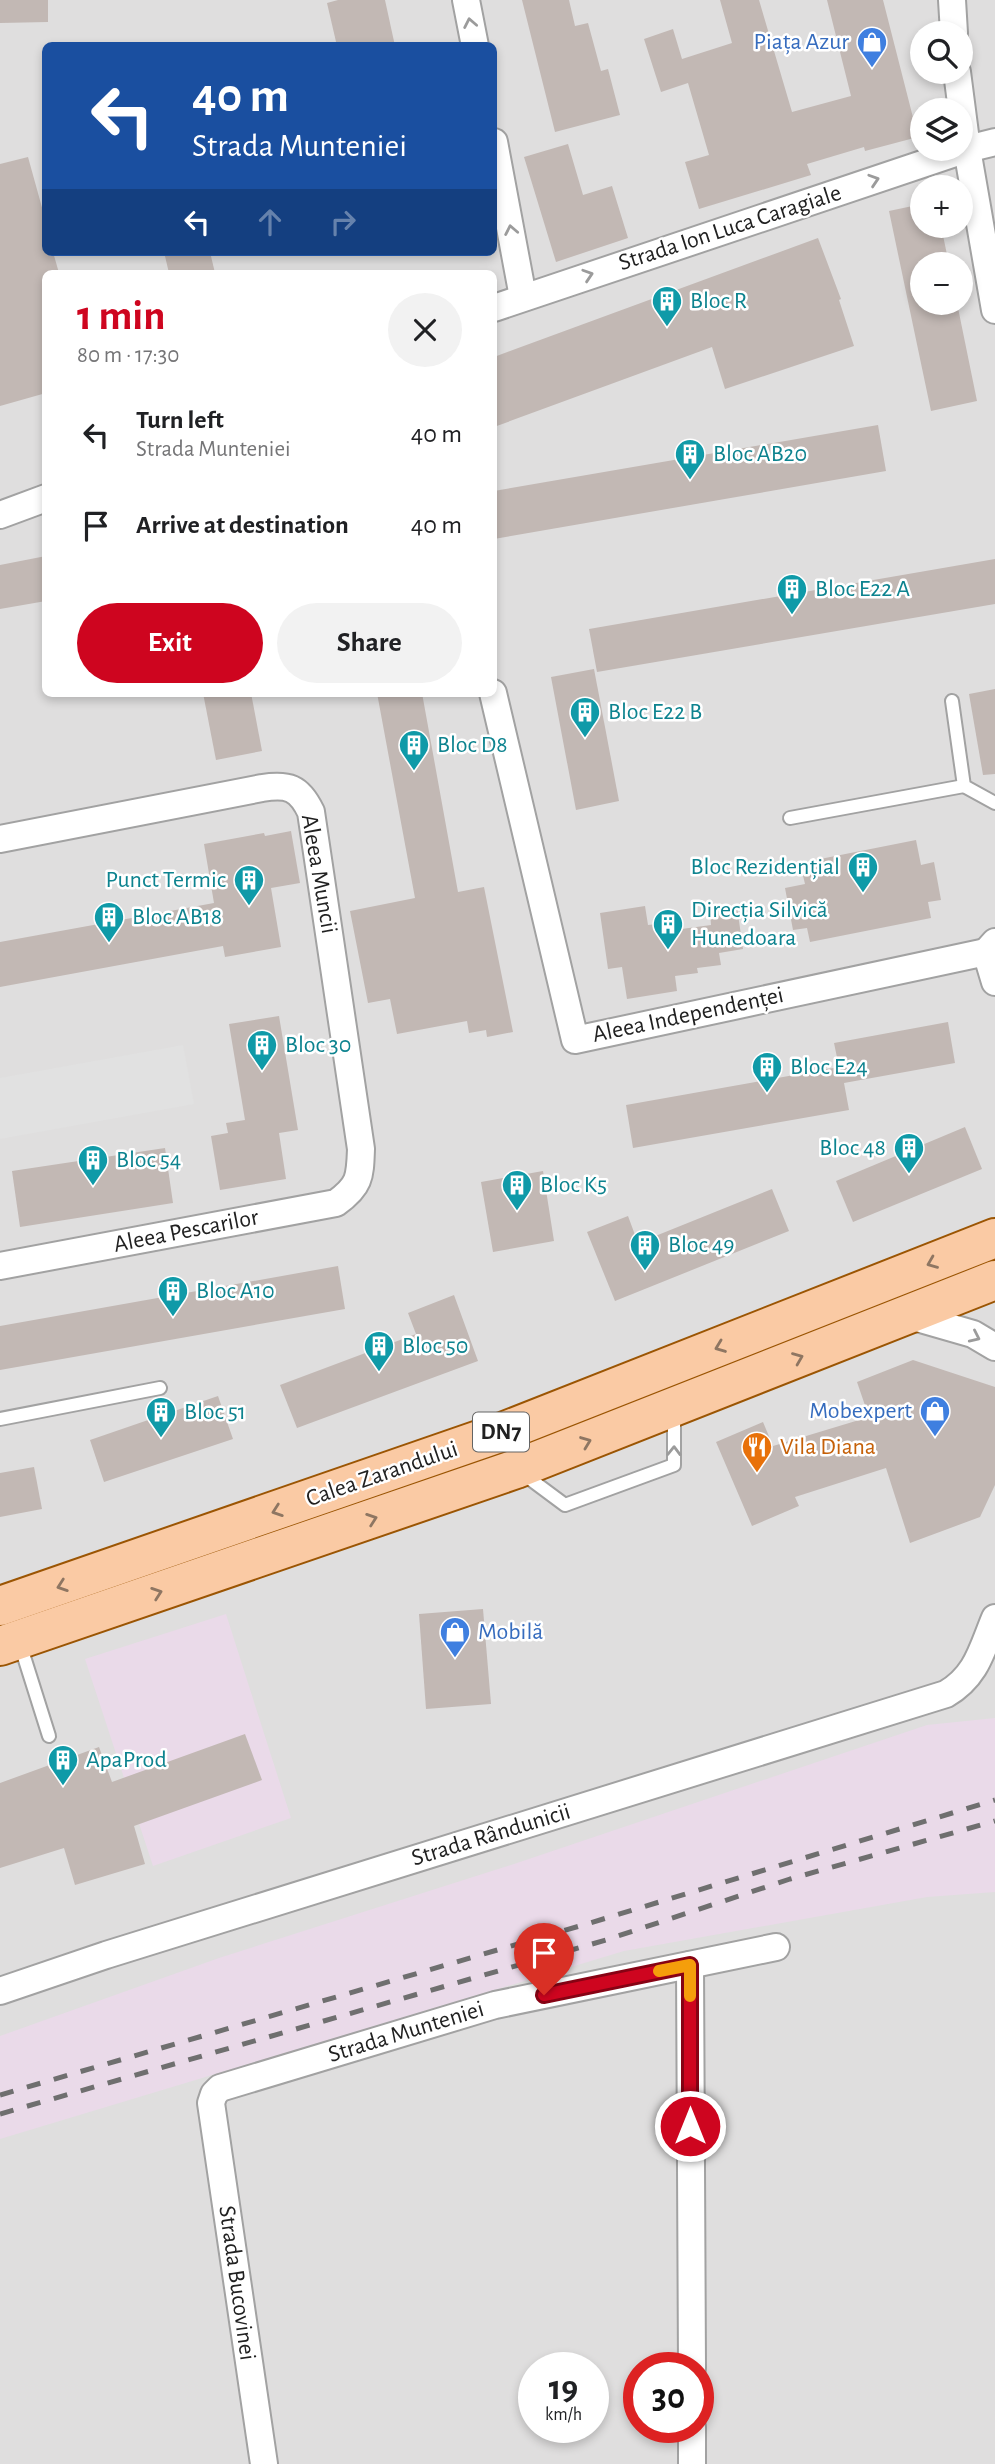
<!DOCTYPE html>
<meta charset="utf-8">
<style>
:root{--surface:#fff;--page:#f2f2f2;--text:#202124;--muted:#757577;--accent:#ce051f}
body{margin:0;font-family:"Alegreya Sans",sans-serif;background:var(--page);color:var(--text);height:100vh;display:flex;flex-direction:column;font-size:26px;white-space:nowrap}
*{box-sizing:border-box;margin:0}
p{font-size:23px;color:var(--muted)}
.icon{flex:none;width:38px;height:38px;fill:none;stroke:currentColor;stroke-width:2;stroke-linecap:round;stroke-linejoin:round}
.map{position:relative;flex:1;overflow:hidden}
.panel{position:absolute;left:42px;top:270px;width:455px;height:427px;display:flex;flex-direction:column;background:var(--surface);border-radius:10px;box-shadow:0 4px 10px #0003}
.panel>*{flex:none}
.top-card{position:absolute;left:42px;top:42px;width:455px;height:214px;border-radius:10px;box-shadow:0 4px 10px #0003;background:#1a4fa0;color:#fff;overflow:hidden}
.buttons{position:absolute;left:910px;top:21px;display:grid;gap:14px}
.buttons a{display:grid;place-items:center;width:63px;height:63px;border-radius:50%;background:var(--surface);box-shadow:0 4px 10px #0003;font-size:35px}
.speed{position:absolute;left:518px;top:2352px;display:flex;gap:14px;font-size:35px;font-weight:700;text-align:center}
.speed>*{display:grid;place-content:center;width:91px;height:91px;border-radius:50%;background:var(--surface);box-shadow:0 4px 10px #0003;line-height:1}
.speed small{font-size:18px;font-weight:400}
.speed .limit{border:10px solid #d22;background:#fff;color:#111}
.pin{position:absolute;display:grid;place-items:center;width:60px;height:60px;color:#fff;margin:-72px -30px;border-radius:50% 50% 50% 0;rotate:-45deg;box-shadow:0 0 7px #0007}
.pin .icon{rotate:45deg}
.me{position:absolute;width:77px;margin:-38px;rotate:0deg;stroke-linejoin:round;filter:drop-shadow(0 0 5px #0008)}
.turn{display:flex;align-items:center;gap:24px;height:147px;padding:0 35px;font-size:32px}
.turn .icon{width:91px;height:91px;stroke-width:2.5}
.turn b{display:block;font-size:49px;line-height:60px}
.lanes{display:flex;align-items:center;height:66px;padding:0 35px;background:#0003;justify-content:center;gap:35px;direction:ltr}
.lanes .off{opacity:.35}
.round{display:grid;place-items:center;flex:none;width:74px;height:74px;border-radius:37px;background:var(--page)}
.headline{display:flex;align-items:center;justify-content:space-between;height:119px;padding:0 35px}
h1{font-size:42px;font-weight:600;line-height:52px;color:var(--accent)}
.cta{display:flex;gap:14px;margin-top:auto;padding:14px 35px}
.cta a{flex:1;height:80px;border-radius:42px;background:var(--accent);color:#fff;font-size:28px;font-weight:600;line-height:80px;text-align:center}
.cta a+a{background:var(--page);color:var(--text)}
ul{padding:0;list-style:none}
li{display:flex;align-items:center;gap:21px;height:91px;padding:0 35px}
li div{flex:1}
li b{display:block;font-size:26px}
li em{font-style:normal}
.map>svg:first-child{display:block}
</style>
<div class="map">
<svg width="995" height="2464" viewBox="0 0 995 2464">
<rect width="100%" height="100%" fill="#f1ede8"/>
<path fill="#dfdede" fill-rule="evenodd" d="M0,0H995V2464H0ZM922,33H961V72H922ZM46,46H494V252H46ZM922,110H961V149H922ZM922,187H961V226H922ZM922,264H961V303H922ZM46,273H494V693H46ZM534,2368H593V2427H534ZM639,2368H698V2427H639Z"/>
<g fill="#eadae9">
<polygon points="226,1614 291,1818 153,1866 85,1659"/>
<polygon points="995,1718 995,1892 927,1897 624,1951 0,2139 0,2036 219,1958 514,1864 927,1725"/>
</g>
<polygon fill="#e1e1e1" points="183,1045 194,1104 0,1139 0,1078"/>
<g fill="#c2b8b4">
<polygon points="0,0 48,0 48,22 0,23"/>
<polygon points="338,0 385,0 395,46 337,46 327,3"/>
<polygon points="522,0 569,0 575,26 588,23 601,71 608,69 620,115 555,132"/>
<polygon points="720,0 759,0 792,112 851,96 827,0 883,0 918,137 865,151 864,147 807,164 811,175 699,209 685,162 709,155 688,83 661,92 644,39 673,29 682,59 732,43"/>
<polygon points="568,144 583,195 612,186 628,238 556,262 524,157"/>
<polygon points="28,157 46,222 46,252 53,252 59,273 46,273 46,393 0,406 0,164"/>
<polygon points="922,204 922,226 941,226 949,264 922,264 922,303 957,303 977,401 931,411 889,211"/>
<polygon points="818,238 841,299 839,300 854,346 725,389 712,347 494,427 494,357"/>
<polygon points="164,252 210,252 215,273 169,273"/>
<polygon points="878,425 886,471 494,539 494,491"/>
<polygon points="46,556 46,601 0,609 0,565"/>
<polygon points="995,559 995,604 597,672 589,629"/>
<polygon points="594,669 619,801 576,810 551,677"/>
<polygon points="995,689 995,774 983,775 969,694"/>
<polygon points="203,693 251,693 262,751 216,760"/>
<polygon points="377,693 422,693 458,892 484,887 513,1032 487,1037 486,1030 469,1033 467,1021 397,1034 390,999 368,1003 350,911 415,898"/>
<polygon points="291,831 300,883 271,888 281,947 225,957 223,946 0,987 0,942 214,903 204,844 264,833 265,836"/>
<polygon points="916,840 921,865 934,862 941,900 928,902 931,918 810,942 807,928 793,930 785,888 805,884 800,863"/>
<polygon points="645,906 648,925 666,923 667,931 711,925 710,912 737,907 743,949 719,953 721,965 697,968 698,973 675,976 677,991 627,999 622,967 608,969 600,913"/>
<polygon points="279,1016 298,1130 279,1133 286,1179 220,1190 211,1136 228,1133 226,1123 245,1120 229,1024"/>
<polygon points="948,1022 955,1063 844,1083 849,1110 633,1148 626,1105 839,1067 834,1043"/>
<polygon points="965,1127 982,1169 853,1222 836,1181"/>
<polygon points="165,1148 173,1203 20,1227 12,1171"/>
<polygon points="543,1171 554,1241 493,1252 481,1182"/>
<polygon points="772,1189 789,1231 615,1301 587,1232 628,1216 638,1243"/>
<polygon points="338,1266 345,1309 0,1370 0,1326"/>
<polygon points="454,1295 478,1361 297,1428 280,1385 416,1334 408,1313"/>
<polygon points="913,1360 995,1387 995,1485 980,1517 910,1543 886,1468 795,1497 799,1506 752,1526 716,1442 763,1422 773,1446 869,1417 857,1382"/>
<polygon points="218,1396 233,1439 104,1482 90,1440"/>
<polygon points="34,1467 42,1509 0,1517 0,1473"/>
<polygon points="483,1609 491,1704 426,1709 419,1614"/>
<polygon points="245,1734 262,1780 134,1826 145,1864 75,1885 64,1848 0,1868 0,1783 99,1747 112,1782"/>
</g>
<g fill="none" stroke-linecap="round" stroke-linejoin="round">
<g stroke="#a2a2a2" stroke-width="16">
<g id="lane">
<polyline points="952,701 964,786 995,803"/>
<polyline points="790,818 964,786"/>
<polyline points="0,1419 160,1388"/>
<polyline points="522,1473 565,1505 674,1465 674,1411"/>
<polyline points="20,1644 49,1736"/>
</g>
</g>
<g stroke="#a2a2a2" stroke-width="30">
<g id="street">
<polyline points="466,0 475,46"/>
<polyline points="952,0 954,33"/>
<polyline points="957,72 967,149 995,310"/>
<polyline points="494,142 523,297"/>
<polyline points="494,308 967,149 995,142"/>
<polyline points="0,515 46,498"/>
<polyline points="493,693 575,1040 986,952"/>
<path d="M0,839L262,788C288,784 299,787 311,812L361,1149C360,1177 360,1186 336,1203L0,1266"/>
<polyline points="995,942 986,952 995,982"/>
<polyline points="907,1315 973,1334 995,1347"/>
<polyline points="690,1965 692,2368"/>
<path d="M0,1991L106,1955L946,1694C977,1676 982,1649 995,1618"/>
<polyline points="692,2427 692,2464"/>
<polyline points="264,2464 211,2103 214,2094 220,2088 495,2005 776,1947"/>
</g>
</g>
<g stroke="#9b5503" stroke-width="42">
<g id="primary">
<polyline points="0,1606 505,1431 995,1238"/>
<polyline points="0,1646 516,1469 995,1280"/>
</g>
</g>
<use href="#lane" stroke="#fff" stroke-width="12"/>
<use href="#street" stroke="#fff" stroke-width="26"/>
<use href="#primary" stroke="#facaa4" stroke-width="38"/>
<g stroke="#6f6f6f" stroke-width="5" stroke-dasharray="14 14" stroke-linecap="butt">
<polyline points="0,2095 590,1923 995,1800"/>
<polyline points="0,2114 606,1940 790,1879 995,1821"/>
</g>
</g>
<defs><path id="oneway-chevron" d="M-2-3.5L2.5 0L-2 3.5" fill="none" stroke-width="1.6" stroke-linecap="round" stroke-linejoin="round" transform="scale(1.75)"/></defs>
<g stroke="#9b9b9b">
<use href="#oneway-chevron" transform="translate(470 23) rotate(-101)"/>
<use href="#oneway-chevron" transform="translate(874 180) rotate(-18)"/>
<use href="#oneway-chevron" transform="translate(511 230) rotate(-101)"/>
<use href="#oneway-chevron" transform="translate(588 275) rotate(-18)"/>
<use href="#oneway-chevron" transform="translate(975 1337) rotate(25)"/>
<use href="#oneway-chevron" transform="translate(674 1451) rotate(-89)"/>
</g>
<g stroke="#8e7662">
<use href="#oneway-chevron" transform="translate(932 1263) rotate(158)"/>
<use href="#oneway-chevron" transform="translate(720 1347) rotate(159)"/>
<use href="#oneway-chevron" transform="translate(798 1358) rotate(-22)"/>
<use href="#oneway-chevron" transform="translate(586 1442) rotate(-21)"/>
<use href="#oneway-chevron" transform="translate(277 1511) rotate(161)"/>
<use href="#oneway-chevron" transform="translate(372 1519) rotate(-19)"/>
<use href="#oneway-chevron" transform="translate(62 1586) rotate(161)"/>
<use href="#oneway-chevron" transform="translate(157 1593) rotate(-19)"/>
</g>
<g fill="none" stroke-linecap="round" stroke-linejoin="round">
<g stroke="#860314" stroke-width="18">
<polyline id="route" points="544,1995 690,1965 690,2126"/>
</g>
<use href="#route" stroke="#ce051f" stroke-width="12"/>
<polyline stroke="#f59e0b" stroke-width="12" points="659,1971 690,1965 690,1996"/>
</g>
<defs>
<g id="shop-pin" transform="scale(1.575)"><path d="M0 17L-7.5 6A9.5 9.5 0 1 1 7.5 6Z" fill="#3f7fe0" stroke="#fff"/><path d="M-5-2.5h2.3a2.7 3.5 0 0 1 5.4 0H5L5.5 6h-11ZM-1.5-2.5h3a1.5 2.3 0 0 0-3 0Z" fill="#fff"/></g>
<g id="building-pin" transform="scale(1.575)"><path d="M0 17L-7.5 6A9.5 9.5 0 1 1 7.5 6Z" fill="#0f9aa8" stroke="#fff"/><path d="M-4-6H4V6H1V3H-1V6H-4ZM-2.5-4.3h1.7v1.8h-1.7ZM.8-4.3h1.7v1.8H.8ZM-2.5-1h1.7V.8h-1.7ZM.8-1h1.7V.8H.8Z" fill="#fff"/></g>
<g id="restaurant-pin" transform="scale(1.575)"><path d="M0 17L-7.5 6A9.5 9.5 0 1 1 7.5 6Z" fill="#e8710a" stroke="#fff"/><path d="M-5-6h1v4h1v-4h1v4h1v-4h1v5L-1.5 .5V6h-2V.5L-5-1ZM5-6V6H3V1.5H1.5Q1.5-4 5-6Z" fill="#fff"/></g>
</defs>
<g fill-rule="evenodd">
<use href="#shop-pin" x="872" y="42"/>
<use href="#building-pin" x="667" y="301"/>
<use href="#building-pin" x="690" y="454"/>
<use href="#building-pin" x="792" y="589"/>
<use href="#building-pin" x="585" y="712"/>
<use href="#building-pin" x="414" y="745"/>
<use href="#building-pin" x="863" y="867"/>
<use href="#building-pin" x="249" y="880"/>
<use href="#building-pin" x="109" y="917"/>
<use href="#building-pin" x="668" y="924"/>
<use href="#building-pin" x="262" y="1045"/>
<use href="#building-pin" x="767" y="1067"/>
<use href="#building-pin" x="909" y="1148"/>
<use href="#building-pin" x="93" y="1160"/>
<use href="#building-pin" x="517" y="1185"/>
<use href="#building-pin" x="645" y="1245"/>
<use href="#building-pin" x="173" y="1291"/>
<use href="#building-pin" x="379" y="1346"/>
<use href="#shop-pin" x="935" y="1411"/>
<use href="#building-pin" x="161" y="1412"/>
<use href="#restaurant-pin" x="757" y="1447"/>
<use href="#shop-pin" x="455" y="1632"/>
<use href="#building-pin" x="63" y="1760"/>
</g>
<g text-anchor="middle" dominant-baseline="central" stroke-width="5" stroke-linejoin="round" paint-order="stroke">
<rect fill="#fff" stroke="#646464" stroke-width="2" x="473" y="1412.5" width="56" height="39" rx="5"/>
<g font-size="23" font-weight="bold" fill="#212121">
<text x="501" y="1432">DN7</text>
</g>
<g font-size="24" fill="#366cbe" stroke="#fff" text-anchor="end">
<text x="849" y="42">Piața Azur</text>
<text x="912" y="1411">Mobexpert</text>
<text x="478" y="1632" text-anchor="start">Mobilă</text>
</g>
<g font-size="24" fill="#212121" stroke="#fff">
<text transform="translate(730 228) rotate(-18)">Strada Ion Luca Caragiale</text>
<text transform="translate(319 874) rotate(80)">Aleea Muncii</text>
<text transform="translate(688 1015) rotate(-12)">Aleea Independenței</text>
<text transform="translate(186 1231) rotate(-11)">Aleea Pescarilor</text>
<text transform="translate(382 1474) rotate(-19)">Calea Zarandului</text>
<text transform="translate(491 1835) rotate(-17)">Strada Rândunicii</text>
<text transform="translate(406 2032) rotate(-17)">Strada Munteniei</text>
<text transform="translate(237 2283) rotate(82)">Strada Bucovinei</text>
</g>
<g font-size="24" fill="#0d838f" stroke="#fff" text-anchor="start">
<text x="690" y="301">Bloc R</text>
<text x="713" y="454">Bloc AB20</text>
<text x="815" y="589">Bloc E22 A</text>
<text x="608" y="712">Bloc E22 B</text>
<text x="437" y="745">Bloc D8</text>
<text x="840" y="867" text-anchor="end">Bloc Rezidențial</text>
<text x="226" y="880" text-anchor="end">Punct Termic</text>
<text x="691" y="910">Direcția Silvică<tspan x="691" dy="28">Hunedoara</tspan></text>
<text x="132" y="917">Bloc AB18</text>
<text x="285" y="1045">Bloc 30</text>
<text x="790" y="1067">Bloc E24</text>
<text x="886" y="1148" text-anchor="end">Bloc 48</text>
<text x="116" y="1160">Bloc 54</text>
<text x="540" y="1185">Bloc K5</text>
<text x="668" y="1245">Bloc 49</text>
<text x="196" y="1291">Bloc A10</text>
<text x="402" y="1346">Bloc 50</text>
<text x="184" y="1412">Bloc 51</text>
<text x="86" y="1760">ApaProd</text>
</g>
<g font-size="24" fill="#c56008" stroke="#fff" text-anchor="start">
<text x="780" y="1447">Vila Diana</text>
</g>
</g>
</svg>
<div class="buttons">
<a><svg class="icon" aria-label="search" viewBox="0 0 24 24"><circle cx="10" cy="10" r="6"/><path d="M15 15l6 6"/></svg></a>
<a><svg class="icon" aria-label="layers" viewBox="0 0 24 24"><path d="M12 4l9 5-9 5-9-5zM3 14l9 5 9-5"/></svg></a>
<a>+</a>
<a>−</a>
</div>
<div class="speed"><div>19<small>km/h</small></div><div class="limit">30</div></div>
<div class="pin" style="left:544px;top:1995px;background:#d93025"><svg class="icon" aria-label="arrive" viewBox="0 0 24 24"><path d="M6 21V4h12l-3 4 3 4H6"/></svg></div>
<svg class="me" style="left:690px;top:2126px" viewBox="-20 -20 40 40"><circle r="17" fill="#ce051f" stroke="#fff" stroke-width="3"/><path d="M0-11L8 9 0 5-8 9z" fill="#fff"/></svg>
<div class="top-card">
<div class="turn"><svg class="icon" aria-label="left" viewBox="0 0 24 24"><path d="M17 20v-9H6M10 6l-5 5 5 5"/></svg><div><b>40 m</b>Strada Munteniei</div></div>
<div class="lanes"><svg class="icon" aria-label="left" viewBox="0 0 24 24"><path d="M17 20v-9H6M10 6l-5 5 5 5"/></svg><svg class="icon off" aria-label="ahead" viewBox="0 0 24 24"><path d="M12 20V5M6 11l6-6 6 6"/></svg><svg class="icon off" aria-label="right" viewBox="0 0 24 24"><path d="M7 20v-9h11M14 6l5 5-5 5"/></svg></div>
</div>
<section class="panel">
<div class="headline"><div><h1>1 min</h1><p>80 m · 17:30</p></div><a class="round"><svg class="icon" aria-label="close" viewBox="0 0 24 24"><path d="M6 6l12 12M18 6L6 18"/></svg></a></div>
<ul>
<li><svg class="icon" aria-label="left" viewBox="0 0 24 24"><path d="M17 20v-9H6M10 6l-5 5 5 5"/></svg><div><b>Turn left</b><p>Strada Munteniei</p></div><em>40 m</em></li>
<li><svg class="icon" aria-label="arrive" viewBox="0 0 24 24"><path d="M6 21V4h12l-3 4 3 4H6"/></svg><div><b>Arrive at destination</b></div><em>40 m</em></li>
</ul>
<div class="cta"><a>Exit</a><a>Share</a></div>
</section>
</div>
